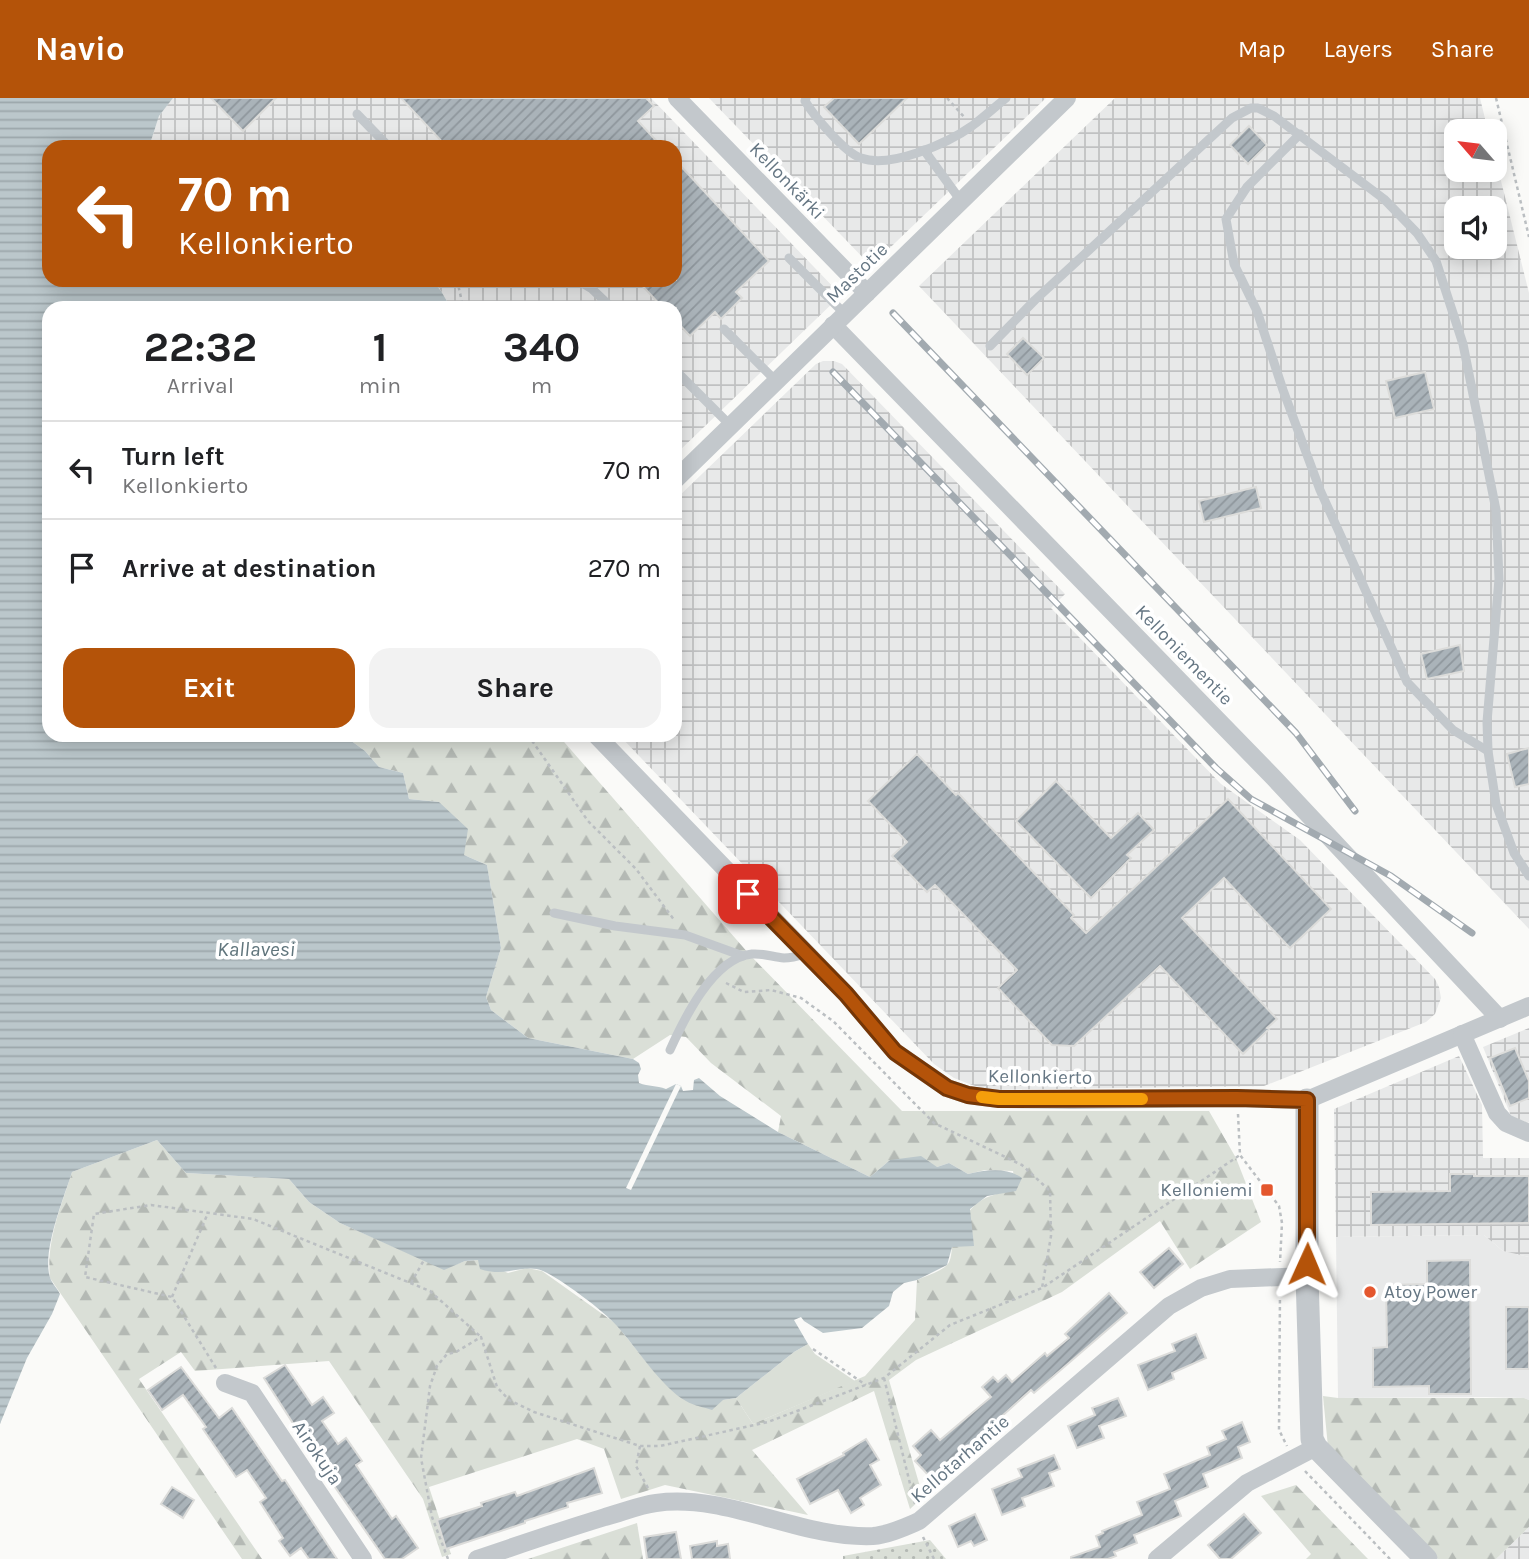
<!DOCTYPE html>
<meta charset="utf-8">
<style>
:root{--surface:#fff;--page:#f2f2f2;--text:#202124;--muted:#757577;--line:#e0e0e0;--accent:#b45309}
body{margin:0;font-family:Karla,sans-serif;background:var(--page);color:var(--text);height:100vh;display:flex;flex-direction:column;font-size:26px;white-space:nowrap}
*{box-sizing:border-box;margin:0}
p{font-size:23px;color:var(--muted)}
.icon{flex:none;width:38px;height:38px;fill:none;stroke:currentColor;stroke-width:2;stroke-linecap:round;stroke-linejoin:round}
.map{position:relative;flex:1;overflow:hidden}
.sheet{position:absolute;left:42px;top:203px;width:640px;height:441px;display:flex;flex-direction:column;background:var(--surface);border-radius:21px;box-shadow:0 4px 18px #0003}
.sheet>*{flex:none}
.top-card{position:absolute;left:42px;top:42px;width:640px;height:147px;border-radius:21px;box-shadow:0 4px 18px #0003;background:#b45309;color:#fff;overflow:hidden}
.needle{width:46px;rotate:298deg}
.buttons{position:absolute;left:1444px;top:21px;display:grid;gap:14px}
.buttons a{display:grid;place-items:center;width:63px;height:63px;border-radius:14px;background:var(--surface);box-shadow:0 4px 18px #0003;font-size:35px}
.pin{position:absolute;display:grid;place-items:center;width:60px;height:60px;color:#fff;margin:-30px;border-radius:14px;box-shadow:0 4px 10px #0006}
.me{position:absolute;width:77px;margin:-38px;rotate:1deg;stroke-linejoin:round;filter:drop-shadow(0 0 5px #0008)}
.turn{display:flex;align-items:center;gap:24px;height:147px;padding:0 21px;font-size:32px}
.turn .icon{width:91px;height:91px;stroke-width:2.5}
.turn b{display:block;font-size:49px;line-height:60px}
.eta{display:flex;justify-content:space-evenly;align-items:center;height:119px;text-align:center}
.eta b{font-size:42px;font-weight:700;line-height:49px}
.action{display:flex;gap:14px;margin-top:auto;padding:14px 21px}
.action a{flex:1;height:80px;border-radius:21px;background:var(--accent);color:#fff;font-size:28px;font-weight:700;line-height:80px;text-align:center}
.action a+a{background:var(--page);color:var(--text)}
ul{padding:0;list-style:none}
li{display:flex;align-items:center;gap:21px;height:98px;padding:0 21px;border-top:2px solid var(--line)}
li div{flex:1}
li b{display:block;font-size:26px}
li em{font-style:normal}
header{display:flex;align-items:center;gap:42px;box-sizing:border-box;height:98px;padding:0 35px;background:var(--accent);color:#fff}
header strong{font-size:33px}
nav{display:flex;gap:38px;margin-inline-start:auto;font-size:24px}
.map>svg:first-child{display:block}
</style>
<header>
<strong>Navio</strong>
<nav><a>Map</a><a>Layers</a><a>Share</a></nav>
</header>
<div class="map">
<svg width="1529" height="1461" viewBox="0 0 1529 1461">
<defs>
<pattern id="industrial-grid" width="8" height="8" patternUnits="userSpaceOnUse" patternTransform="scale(1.75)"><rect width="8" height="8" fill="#e8e9e9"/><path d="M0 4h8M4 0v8" fill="none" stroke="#c0c1c2"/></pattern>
<pattern id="forest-firs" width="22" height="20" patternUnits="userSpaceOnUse" patternTransform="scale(1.75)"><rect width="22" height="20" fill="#dadfd7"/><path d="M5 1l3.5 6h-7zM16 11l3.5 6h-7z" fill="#b4b9b4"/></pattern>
<pattern id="park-dots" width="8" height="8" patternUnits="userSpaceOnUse" patternTransform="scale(1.75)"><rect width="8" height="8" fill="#dadfd7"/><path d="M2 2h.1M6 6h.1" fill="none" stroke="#b4b9b4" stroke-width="1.8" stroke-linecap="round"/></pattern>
<pattern id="water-rules" width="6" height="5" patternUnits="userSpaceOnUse" patternTransform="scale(1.75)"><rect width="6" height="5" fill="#bbc7cb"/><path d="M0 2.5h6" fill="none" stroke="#9ca6aa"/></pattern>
<pattern id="building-hatch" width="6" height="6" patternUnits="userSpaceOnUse" patternTransform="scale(1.75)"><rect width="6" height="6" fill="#aab3b9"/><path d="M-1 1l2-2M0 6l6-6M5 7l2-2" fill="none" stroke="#8e969c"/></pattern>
</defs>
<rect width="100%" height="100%" fill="#fafaf8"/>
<polygon fill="#e8e9e9" points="1484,1137 1503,1153 1529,1159 1529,1302 1524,1300 1486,1299 1338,1300 1336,1139"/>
<g fill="url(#industrial-grid)" fill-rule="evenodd">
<polygon points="173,0 651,0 841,197 676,356 676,210 451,210 441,193 432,182 676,182 676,49 149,49 159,18"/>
<polygon points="709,0 1046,0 871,168"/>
<path d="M1115,0H1480L1488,33H1456V72H1494L1495,59L1529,195V831L919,188ZM1456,110H1494V149H1456Z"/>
<polygon points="823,263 834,263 842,266 1065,496 1051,510 1221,686 1300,742 1435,881 1439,889 1441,900 1435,916 1426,924 1264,988 990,992 972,987 954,980 934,966 619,637 676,637 676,401 816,266"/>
<polygon points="1529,930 1529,1024 1528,1025 1511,1018 1483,949"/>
<polygon points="1459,958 1482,1007 1483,1060 1529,1060 1529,1159 1503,1153 1484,1137 1336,1139 1334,1011"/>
<polygon points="1529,1429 1529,1461 1496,1461"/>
</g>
<polygon fill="#dadfd7" points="808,1246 815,1256 855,1283 753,1326 736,1300 794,1254"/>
<g fill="url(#forest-firs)">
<path d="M350,637H558L749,856L902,1013H1209L1236,1060L1261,1124L1190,1171L1160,1123L1062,1194L916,1262L889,1282L923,1399L910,1411L874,1293L752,1352L808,1417L665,1387L621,1401L604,1351L577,1341L429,1389L451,1456L442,1459L423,1401L329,1263L195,1273L181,1254L139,1281L262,1461H242L50,1180C46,1143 61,1109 72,1074L157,1042L186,1075L289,1081L309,1104L340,1125L444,1171L465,1163L478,1162L508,1175L527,1170L542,1173L615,1225L648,1266L723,1302L736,1300L753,1326L865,1278L915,1222L917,1182C925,1178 940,1174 947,1167C952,1162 951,1152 953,1146C968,1108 976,1098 1016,1092L1013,1073L985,1072L968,1076L949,1065L937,1069L890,1062L870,1079L778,1034L781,1018L711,965L686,939L670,937L633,961L528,940L491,912L486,899L501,850L487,767L464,757L439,704L409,701L403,675L379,669L365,653L350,642Z"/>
<polygon points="1323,1298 1338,1300 1524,1300 1529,1302 1529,1429 1496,1461 1438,1461 1328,1349"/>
<polygon points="1296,1387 1368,1461 1306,1461 1311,1456 1261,1398"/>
<polygon points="637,1425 643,1461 528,1461"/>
</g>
<polygon fill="url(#park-dots)" points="930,1442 946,1461 843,1461 843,1458"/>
<path fill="url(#water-rules)" d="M0,0H173L159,18L149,49H49V182H432L441,193L451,210H49V637H350V642L365,653L379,669L403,675L409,701L439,704L468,731L464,757L487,767L501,850L486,899L491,912L528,940L633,961L639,965L641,971L638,977L639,985C649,989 656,987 666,991L676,986L681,988L683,993L693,992L694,982L699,980L720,998L778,1034L870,1079L890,1062L921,1058L937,1069L949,1065L968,1076C986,1072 1007,1069 1022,1080L1016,1093L987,1098L970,1111L974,1148L952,1149L947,1167L917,1182L904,1185L893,1194L889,1208L862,1230L823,1235L804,1223L801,1219L794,1222L808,1246L794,1254L736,1300L723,1302L712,1312C704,1309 694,1308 686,1303C662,1290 636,1249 617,1228C604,1213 561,1181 543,1173C524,1165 506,1180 480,1171L478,1162L465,1163L444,1172L340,1125L309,1104L289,1081L186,1075L157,1042L72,1074C64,1100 40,1157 51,1182C53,1187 58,1191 60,1196L52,1216L27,1260L0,1326Z"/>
<polygon fill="#fafaf8" points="676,986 681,988 631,1092 626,1090"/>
<g fill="url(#building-hatch)" stroke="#dcdcda" stroke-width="2">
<polygon points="211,0 276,0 243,33"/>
<polygon points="401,0 646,0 654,8 638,23 662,49 530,49 524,43 517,49 447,49"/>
<polygon points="834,0 907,0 859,46 824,9"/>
<polygon points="1249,28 1267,47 1248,66 1230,47"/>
<polygon points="676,63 769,163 736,194 742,200 721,221 715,214 690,238 676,223 676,210 663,210 637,182 676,182"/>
<polygon points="1023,240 1044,260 1027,277 1007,256"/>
<polygon points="1425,274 1434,311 1395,320 1386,283"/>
<polygon points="1256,389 1261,410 1204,424 1199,403"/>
<polygon points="1460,547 1464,573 1427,581 1421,556"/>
<polygon points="1529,650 1529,686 1515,689 1507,656"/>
<polygon points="917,656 956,697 958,695 1074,817 1071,820 1086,835 1228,701 1331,811 1290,850 1224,780 1182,820 1277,921 1267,930 1269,931 1243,956 1160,868 1074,948 1052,947 998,890 1017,872 935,787 927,794 892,758 907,744 868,703"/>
<polygon points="1056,683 1111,740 1138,715 1154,732 1127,757 1131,760 1091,800 1016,723"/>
<polygon points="1515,950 1529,983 1529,1000 1510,1008 1490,960"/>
<polygon points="1450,1076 1474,1076 1474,1078 1529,1078 1529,1125 1371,1127 1371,1094 1450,1093"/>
<polygon points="1169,1150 1183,1166 1154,1190 1140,1174"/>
<polygon points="1470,1162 1471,1296 1429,1296 1429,1288 1373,1289 1373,1250 1387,1249 1386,1187 1427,1186 1427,1163"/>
<polygon points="1109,1195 1127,1215 1034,1295 1031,1292 992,1327 994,1329 968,1352 967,1351 933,1382 915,1363 921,1357 913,1348 931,1332 940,1342 991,1299 982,1289 993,1279 998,1284 1006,1277 1012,1284 1045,1255 1047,1258 1069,1240 1065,1236"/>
<rect x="1506" y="1209" width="23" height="62"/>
<polygon points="1196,1236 1206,1260 1172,1275 1174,1281 1148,1292 1138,1267 1175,1253 1172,1246"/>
<polygon points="285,1267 312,1307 323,1299 334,1315 322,1323 338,1346 346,1340 362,1363 356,1367 392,1421 396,1418 418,1450 402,1461 385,1461 321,1369 264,1280"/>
<polygon points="181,1269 219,1320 232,1310 282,1383 285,1382 337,1461 309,1461 301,1450 290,1458 279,1443 283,1440 260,1404 266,1400 247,1372 236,1379 203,1331 206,1329 183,1297 162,1312 148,1292"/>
<polygon points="1118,1300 1126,1318 1099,1328 1104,1340 1077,1350 1068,1328 1095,1317 1092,1310"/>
<polygon points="1242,1324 1250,1344 1238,1349 1242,1360 1203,1376 1208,1389 1175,1403 1181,1418 1134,1437 1137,1445 1114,1454 1116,1458 1108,1461 1071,1461 1071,1459 1100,1449 1096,1438 1103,1435 1102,1433 1142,1417 1137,1404 1170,1391 1164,1376 1210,1357 1207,1349 1226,1341 1222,1333"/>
<polygon points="866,1341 879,1362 870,1367 881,1387 860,1400 864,1407 851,1415 838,1392 810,1406 797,1381 844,1357 843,1355"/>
<polygon points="1054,1357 1060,1371 1049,1375 1054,1388 1022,1400 1025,1408 1002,1417 992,1391 1022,1379 1018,1371"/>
<polygon points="594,1370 602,1395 567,1405 568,1409 525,1423 525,1425 446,1451 437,1422 482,1408 481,1405 515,1394 517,1398"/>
<polygon points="172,1389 194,1402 183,1420 161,1406"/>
<polygon points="975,1416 987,1442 974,1448 971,1443 958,1449 949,1428"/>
<polygon points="1244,1416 1261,1435 1231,1461 1220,1461 1208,1447"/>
<polygon points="676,1434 681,1461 647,1461 644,1439"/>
<polygon points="717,1443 717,1448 728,1446 730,1461 692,1461 690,1448"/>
</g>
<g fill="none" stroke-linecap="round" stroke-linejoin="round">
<g stroke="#bbbfc2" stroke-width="2.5" stroke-dasharray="3.5 3.5" stroke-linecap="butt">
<polyline points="947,0 965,20"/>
<polyline points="1496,0 1529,139"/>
<polyline points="457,182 462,204 467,210"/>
<polyline points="528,637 588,723 636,771 675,823"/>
<polyline points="726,885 744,894 771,892 801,900 833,923 934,1025 1022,1067 1050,1093 1051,1138 1042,1190"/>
<polyline points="1238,1016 1240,1057 1279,1108 1282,1125 1280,1164"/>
<polyline points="411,1185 424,1162"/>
<polyline points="1280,1195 1279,1332 1287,1348"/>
<polyline points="172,1199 208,1115"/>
<polyline points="813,1251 866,1287"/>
<polyline points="216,1270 172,1199 85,1179 94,1116 151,1107 253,1121 430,1193 481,1239"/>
<polyline points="884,1280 915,1406"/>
<polyline points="640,1348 636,1368 648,1390"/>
<polyline points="1305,1373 1390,1461"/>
<polyline points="923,1439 934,1461"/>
<polyline points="448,1461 432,1419 421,1360 430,1288 437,1268 447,1256 456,1254 481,1239 497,1289 509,1302 534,1314 640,1348 660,1348 768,1324 884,1280 950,1227 1042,1190 1240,1057"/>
</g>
<g stroke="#c3c8cc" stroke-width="9">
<path d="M806,0L805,3C814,18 845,55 861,60C890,71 948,45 972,28C984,19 995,9 1006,0"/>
<polyline points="357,16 389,49"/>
<polyline points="1300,36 1247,89 1226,121 1234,166 1257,213 1283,292 1320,392 1407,584 1453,632 1488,653"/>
<polyline points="924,52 961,103"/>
<polyline points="789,160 845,216"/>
<polyline points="577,182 592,191 612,210"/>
<polyline points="724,231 776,283"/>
<polyline points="990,248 1035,202 1232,20 1251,10 1258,10 1274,18 1384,101 1417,135 1436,163 1463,246 1496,412 1499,481 1487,624 1488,653 1496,706 1514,755 1529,778"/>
<polyline points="676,273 730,327"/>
<polyline points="554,815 615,828 685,837 743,858"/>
<path d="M670,952C684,921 713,860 752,856C763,855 773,859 784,860C791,860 799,858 806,856"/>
</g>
<g stroke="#c3c8cc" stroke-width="18">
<polyline points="677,0 867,195"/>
<polyline points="833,227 1274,680 1500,921"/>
<polyline points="676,381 1067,0"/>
<polyline points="596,637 846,896 895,954 947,990 968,997 999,1001 1073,1002 1237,1000 1307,1002 1529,908"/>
<polyline points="1462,936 1497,1015 1506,1025 1529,1035"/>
<polyline points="225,1285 252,1295 363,1461"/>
<path d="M477,1461C519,1447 562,1432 605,1419C621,1415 639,1407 656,1405C728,1395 800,1441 873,1438C888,1437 905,1429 919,1423L1169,1208L1201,1190L1230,1181L1307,1178"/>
<polyline points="1157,1461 1247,1385 1316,1349"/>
</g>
<polyline stroke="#c3c8cc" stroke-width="23" points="1307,1002 1307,1178 1312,1341 1316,1349 1426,1461"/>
<g stroke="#a2aab0" stroke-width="7">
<g id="rail">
<polyline points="893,215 1296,635 1355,713"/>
<polyline points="833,274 1216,670 1251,701 1391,778 1472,835"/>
</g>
</g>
<use href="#rail" stroke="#fff" stroke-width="4.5" stroke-dasharray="13" stroke-linecap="butt"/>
</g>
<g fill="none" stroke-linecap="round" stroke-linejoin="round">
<g stroke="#753606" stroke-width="18">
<polyline id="route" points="748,796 846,896 895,954 947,990 968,997 999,1001 1237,1000 1307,1002 1307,1166"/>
</g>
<use href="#route" stroke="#b45309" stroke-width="12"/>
<polyline stroke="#f59e0b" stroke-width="12" points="982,999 999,1001 1142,1001"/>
</g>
<g fill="#e4572e" stroke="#fff" stroke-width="2.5">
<rect x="1260" y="1085" width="14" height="14" rx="3.5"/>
<circle cx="1370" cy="1194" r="7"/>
</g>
<g text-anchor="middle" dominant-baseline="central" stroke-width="7" stroke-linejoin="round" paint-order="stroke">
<g font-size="19" fill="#657683" stroke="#fff">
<text transform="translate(787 83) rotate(46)">Kellonkärki</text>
<text transform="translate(857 175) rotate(-44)">Mastotie</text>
<text transform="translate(1184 557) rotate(46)">Kelloniementie</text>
<text transform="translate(1040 979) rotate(1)">Kellonkierto</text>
<text transform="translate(317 1355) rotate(56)">Airokuja</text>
<text transform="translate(960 1361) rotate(-41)">Kellotarhantie</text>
</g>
<g font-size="19" fill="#657683" stroke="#fff" text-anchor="end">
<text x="1253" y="1092">Kelloniemi</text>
<text x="1384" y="1194" text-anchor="start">Atoy Power</text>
</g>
<g font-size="21" font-style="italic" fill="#60757c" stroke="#fff">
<text x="256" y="851">Kallavesi</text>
</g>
</g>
</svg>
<div class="buttons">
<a><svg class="needle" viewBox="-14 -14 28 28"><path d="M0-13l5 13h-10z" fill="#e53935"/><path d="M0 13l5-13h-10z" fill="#757577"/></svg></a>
<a><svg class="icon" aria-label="sound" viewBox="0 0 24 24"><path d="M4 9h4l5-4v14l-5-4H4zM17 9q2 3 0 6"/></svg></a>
</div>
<div class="pin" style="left:748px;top:796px;background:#d93025"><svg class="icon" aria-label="arrive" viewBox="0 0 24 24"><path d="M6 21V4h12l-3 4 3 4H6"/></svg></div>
<svg class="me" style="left:1307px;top:1166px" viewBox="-20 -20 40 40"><path d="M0-17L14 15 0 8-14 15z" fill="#b45309" stroke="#fff" stroke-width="4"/></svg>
<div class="top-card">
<div class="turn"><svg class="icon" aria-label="left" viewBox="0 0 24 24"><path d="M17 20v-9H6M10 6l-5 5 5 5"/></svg><div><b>70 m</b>Kellonkierto</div></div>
</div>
<section class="sheet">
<div class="eta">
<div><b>22:32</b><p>Arrival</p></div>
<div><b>1</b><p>min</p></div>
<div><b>340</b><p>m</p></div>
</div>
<ul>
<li><svg class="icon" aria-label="left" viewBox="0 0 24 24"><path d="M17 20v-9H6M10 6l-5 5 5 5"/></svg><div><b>Turn left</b><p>Kellonkierto</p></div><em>70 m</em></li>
<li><svg class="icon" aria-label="arrive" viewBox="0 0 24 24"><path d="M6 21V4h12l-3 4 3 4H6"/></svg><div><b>Arrive at destination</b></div><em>270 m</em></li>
</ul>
<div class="action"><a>Exit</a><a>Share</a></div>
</section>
</div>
